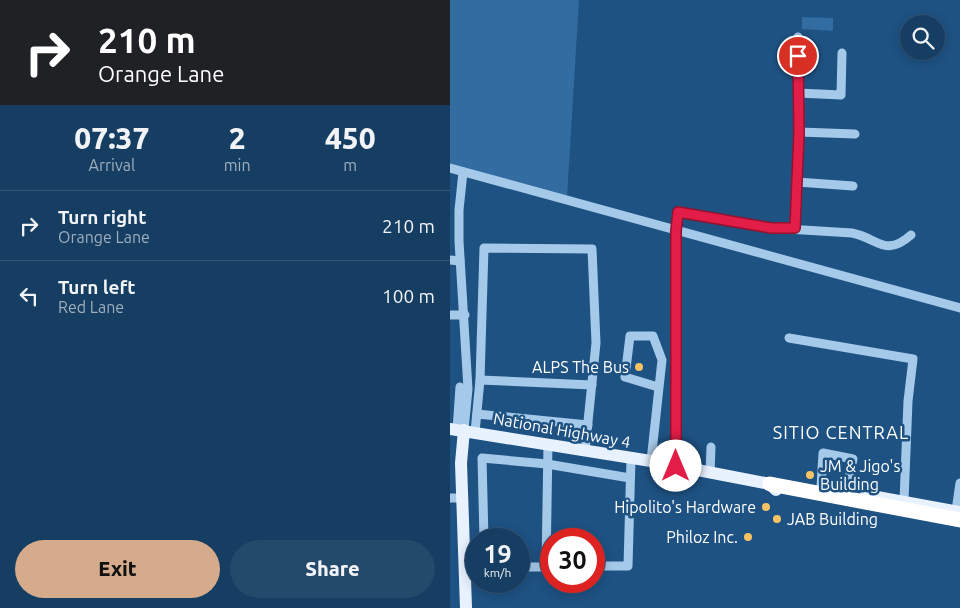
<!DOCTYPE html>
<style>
:root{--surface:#163e62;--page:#23496b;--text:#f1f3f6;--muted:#9eaebe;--line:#355777;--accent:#d6ab8b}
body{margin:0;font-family:Ubuntu,sans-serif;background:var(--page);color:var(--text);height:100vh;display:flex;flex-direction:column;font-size:19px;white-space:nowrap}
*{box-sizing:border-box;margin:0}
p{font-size:16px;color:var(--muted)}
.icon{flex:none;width:28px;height:28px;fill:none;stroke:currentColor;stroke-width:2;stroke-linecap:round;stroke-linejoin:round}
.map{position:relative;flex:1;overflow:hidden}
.sheet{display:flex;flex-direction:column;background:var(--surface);width:450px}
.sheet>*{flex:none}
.banner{background:#202124;color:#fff;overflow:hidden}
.tools{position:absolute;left:450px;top:15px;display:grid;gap:10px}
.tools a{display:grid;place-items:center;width:45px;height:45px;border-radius:50%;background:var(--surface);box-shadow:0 2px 12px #0003,0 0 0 1px var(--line);font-size:25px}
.speed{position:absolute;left:15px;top:528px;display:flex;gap:10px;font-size:25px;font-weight:700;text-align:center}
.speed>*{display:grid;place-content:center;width:65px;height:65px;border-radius:50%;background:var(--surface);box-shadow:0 2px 12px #0003,0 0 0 1px var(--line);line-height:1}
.speed small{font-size:12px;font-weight:400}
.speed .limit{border:8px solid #d22;background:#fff;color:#111}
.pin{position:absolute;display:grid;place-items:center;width:42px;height:42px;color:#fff;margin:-21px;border:2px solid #fff;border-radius:50%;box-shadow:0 1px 5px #0007}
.me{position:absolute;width:55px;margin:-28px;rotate:0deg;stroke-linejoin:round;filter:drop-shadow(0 0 4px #0008)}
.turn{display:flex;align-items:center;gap:18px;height:105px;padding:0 15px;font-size:22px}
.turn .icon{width:65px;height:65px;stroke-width:2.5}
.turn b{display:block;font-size:35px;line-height:42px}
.eta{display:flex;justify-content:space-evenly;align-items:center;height:85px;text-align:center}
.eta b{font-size:30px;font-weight:800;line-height:35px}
.button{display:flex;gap:10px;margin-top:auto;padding:10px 15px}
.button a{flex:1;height:58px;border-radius:30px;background:var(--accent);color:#111;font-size:20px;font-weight:800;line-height:58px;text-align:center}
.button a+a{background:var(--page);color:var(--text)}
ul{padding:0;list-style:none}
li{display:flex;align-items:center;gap:15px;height:70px;padding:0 15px;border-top:1px solid var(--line)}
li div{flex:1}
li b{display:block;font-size:19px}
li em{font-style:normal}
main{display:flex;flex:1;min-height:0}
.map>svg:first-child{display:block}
</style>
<main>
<section class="sheet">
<div class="banner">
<div class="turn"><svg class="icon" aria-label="right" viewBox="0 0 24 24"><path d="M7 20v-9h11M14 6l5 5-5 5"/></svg><div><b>210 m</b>Orange Lane</div></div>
</div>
<div class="eta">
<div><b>07:37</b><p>Arrival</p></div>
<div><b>2</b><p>min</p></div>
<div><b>450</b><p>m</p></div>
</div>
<ul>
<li><svg class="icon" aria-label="right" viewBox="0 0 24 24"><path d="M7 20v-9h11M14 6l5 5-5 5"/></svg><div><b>Turn right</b><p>Orange Lane</p></div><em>210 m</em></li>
<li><svg class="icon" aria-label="left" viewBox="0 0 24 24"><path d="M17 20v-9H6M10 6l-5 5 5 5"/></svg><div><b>Turn left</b><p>Red Lane</p></div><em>100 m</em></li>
</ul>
<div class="button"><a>Exit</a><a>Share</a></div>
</section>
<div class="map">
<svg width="510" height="608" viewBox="0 0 510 608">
<rect width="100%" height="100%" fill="#1e5283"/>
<g fill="#326ca1">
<polygon points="0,0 129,0 117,197 0,164"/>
<polygon points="352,17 383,18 383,31 352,29"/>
<circle cx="213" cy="448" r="6"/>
</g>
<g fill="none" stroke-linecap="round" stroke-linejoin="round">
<g stroke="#a5c9e9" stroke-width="9">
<polyline points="348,93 391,95 392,53"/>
<polyline points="349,132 405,134"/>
<polyline points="0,168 510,308"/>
<polyline points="13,172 9,210 9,241 18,389 14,430"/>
<polyline points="347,182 403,186"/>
<polyline points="345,228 349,132 348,37"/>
<polyline points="0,260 10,261"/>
<polyline points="0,315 15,315"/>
<polyline points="339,338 463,359 458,401 454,501"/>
<polyline points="30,380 142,385"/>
<polyline points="27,414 138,425"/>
<polyline points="7,430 10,387"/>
<polyline points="25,432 30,380 34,248 142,249 146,343 135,451"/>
<polyline points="201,461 212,360 203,336 180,336 175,377 208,387"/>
<path d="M226,466V231L228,212L321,228L402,233C428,238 435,258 461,235"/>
<polyline points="260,473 261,447"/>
<polyline points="371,487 373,453 403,459 396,492"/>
<polyline points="0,498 12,498"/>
<polyline points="506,511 510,483"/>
<polyline points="34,539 32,458 97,464 180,478"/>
<polyline points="15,566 26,566"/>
<polyline points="144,566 178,566 181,459"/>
<polyline points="69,567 101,567"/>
<polyline points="96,567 98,444"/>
</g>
<g stroke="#e8f2fe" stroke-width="12">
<polyline points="0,429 201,461 320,484 326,490"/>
<polyline points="14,430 11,463 16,608"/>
<polyline points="416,495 510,512"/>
</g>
<polyline stroke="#fff" stroke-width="15" points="320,484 510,520"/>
</g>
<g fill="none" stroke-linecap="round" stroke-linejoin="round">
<g stroke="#92132f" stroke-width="12">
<polyline id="route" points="226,466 226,231 228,212 321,228 345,228 349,132 348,56"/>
</g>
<use href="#route" stroke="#e11d48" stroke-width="9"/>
</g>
<g fill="#f8c264" stroke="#1e5283" stroke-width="2">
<circle cx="189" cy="367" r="5"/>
<circle cx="360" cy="475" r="5"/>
<circle cx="316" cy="507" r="5"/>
<circle cx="327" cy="519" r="5"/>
<circle cx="298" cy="537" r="5"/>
</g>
<g text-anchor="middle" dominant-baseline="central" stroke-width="5" stroke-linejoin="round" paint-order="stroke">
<g font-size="16" fill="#fff" stroke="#1e5283" text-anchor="end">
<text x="179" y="367">ALPS The Bus</text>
<text x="370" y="466" text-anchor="start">JM &amp; Jigo's<tspan x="370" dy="18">Building</tspan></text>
<text x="306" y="507">Hipolito's Hardware</text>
<text x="337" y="519" text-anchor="start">JAB Building</text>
<text x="288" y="537">Philoz Inc.</text>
</g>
<g font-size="16" fill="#fff" stroke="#1e5283">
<text transform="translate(112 430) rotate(10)">National Highway 4</text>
</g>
<g font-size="18" letter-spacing="1" fill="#fff" stroke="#1e5283">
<text x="391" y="432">SITIO CENTRAL</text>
</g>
</g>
</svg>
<div class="tools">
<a><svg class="icon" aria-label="search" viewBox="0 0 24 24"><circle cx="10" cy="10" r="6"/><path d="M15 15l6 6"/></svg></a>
</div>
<div class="speed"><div>19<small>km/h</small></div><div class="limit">30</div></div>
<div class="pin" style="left:348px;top:56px;background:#d93025"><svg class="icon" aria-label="arrive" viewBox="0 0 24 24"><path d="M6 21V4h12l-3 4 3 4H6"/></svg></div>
<svg class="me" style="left:226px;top:466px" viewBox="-20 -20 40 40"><circle r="19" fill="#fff"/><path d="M0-13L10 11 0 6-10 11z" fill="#e11d48"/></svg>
</div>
</main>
